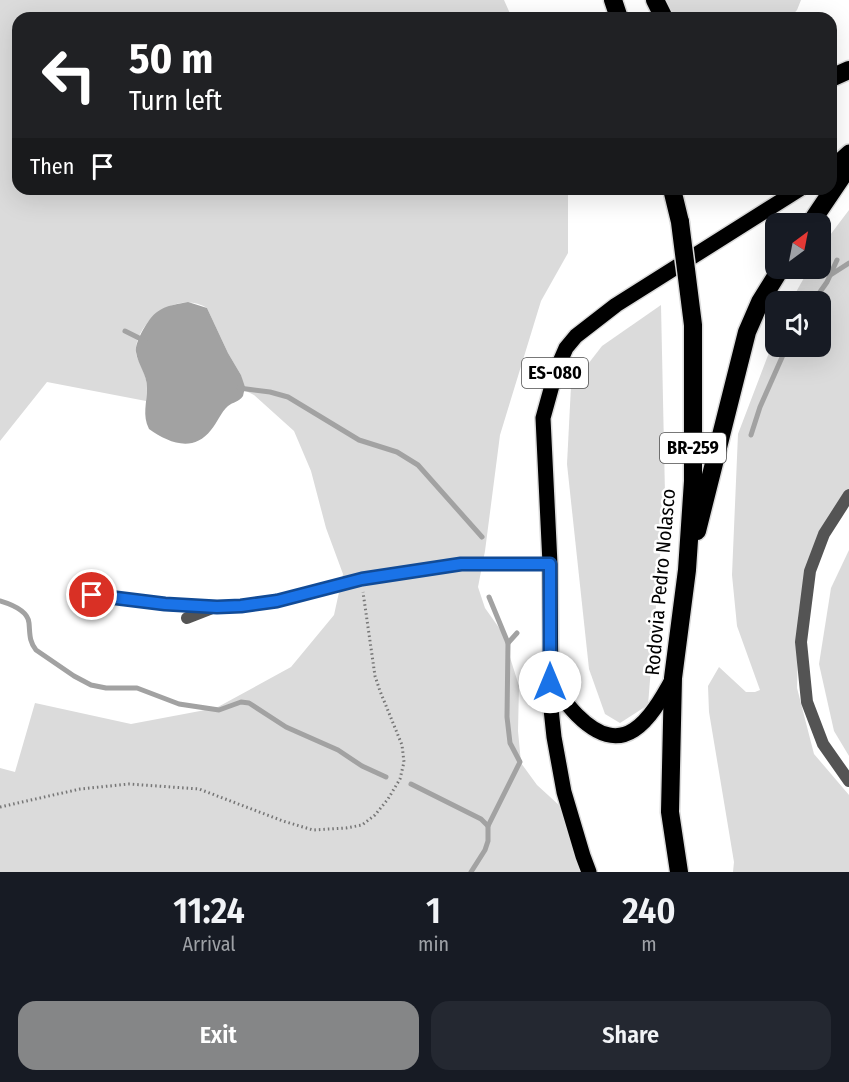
<!DOCTYPE html>
<style>
:root{--surface:#171b24;--page:#242831;--text:#f1f3f6;--muted:#9ea1a6;--accent:#858687}
body{margin:0;font-family:"Fira Sans Condensed",sans-serif;background:var(--page);color:var(--text);height:100vh;display:flex;flex-direction:column;font-size:22px;white-space:nowrap}
*{box-sizing:border-box;margin:0}
p{font-size:20px;color:var(--muted)}
.icon{flex:none;width:33px;height:33px;fill:none;stroke:currentColor;stroke-width:2;stroke-linecap:round;stroke-linejoin:round}
.map{position:relative;height:872px;overflow:hidden}
.sheet{display:flex;flex-direction:column;background:var(--surface);flex:1}
.sheet>*{flex:none}
.top-card{position:absolute;left:12px;top:12px;width:825px;height:183px;border-radius:18px;box-shadow:0 6px 24px #0002;background:#202124;color:#fff;overflow:hidden}
.needle{width:39px;rotate:32deg}
.tools{position:absolute;left:765px;top:213px;display:grid;gap:12px}
.tools a{display:grid;place-items:center;width:66px;height:66px;border-radius:12px;background:var(--surface);box-shadow:0 6px 24px #0002;font-size:30px}
.pin{position:absolute;display:grid;place-items:center;width:51px;height:51px;color:#fff;margin:-26px;border:3px solid #fff;border-radius:50%;box-shadow:0 2px 6px #0007}
.me{position:absolute;width:66px;margin:-33px;rotate:0deg;stroke-linejoin:round;filter:drop-shadow(0 0 4px #0008)}
.turn{display:flex;align-items:center;gap:21px;height:126px;padding:0 18px;font-size:27px}
.turn .icon{width:78px;height:78px;stroke-width:2.5}
.turn b{display:block;font-size:42px;line-height:51px}
.then{display:flex;align-items:center;height:57px;padding:0 18px;background:#0003;gap:12px;font-size:22px}
.eta{display:flex;justify-content:space-evenly;align-items:center;height:102px;text-align:center}
.eta b{font-size:36px;font-weight:600;line-height:42px}
.action{display:flex;gap:12px;margin-top:auto;padding:12px 18px}
.action a{flex:1;height:69px;border-radius:18px;background:var(--accent);color:#fff;font-size:24px;font-weight:600;line-height:69px;text-align:center}
.action a+a{background:var(--page);color:var(--text)}
.map>svg:first-child{display:block}
</style>
<div class="map">
<svg width="849" height="872" viewBox="0 0 849 872">
<rect width="100%" height="100%" fill="#fff"/>
<g fill="#dbdbdb">
<path d="M0,0H504L512,18H18V189H568V253L541,301L500,435L485,551L478,587L485,608L502,632L519,686L518,731L521,763L537,785L572,817L590,872H0V768L15,772L35,703L131,724L216,708L291,667L334,615L343,574L326,528L311,471L294,431L254,395L244,390L241,375L228,353L207,308C179,291 141,317 136,347C134,356 142,365 144,373C148,382 147,391 146,401L47,382L0,441Z"/>
<polygon points="659,0 801,0 797,10 790,18 667,18"/>
<polygon points="849,210 849,498 827,524 799,610 797,688 814,754 849,795 849,872 733,872 734,862 709,712 708,686 719,667 746,692 755,692 760,690 737,626 732,575 738,434 775,337 776,346 820,346 820,302 791,301 809,269 820,268 821,247"/>
<polygon points="661,305 665,495 648,705 620,723 605,714 589,669 567,464 571,386 602,346"/>
<polygon points="849,550 849,756 834,731 819,664 831,588"/>
</g>
<path fill="#a2a2a2" d="M188,302L207,308L228,353L241,375L245,387L243,396C239,402 233,402 228,406C221,412 217,423 211,430C193,453 169,443 149,429C142,415 147,403 147,388C147,374 138,365 136,352C134,343 149,317 157,312C166,305 178,304 188,302Z"/>
<g fill="none" stroke-linecap="round" stroke-linejoin="round">
<g stroke="#a2a2a2" stroke-width="5">
<polyline points="832,274 849,263"/>
<polyline points="813,302 827,282 837,260"/>
<polyline points="125,331 145,341"/>
<polyline points="239,388 270,392 288,397 359,440 397,452 418,465 482,537"/>
<polyline points="751,435 760,407 787,346"/>
<path d="M0,601C10,604 28,610 29,623C30,634 29,641 36,650L74,676L91,685L106,688H137L179,704L219,710L241,702L249,703L286,727L338,750L362,766L386,777"/>
<polyline points="508,643 517,633"/>
<polyline points="411,784 481,819 488,826"/>
<polyline points="471,872 485,850 488,841 488,826 520,762 510,743 507,717 508,643 489,597"/>
</g>
<g stroke="#dbdbdb" stroke-width="18">
<g id="primary">
<polyline points="831,168 849,152"/>
<path d="M550,682C559,693 567,705 577,715C624,762 650,720 673,678"/>
<polyline points="589,872 583,856 564,792 554,737 551,709 550,564 543,418 556,371 566,348 576,336 616,305 800,189"/>
</g>
</g>
<g stroke="#dbdbdb" stroke-width="21">
<g id="highway">
<polyline points="613,0 619,18"/>
<polyline points="655,0 664,18"/>
<polyline points="831,78 849,70"/>
<polyline points="672,189 680,222"/>
<polyline points="810,224 849,166"/>
<polyline points="697,531 747,332 760,302 781,268"/>
<polyline points="679,872 670,812 673,678 687,570 693,481 693,325"/>
</g>
</g>
<polyline stroke="#767676" stroke-width="3" stroke-dasharray="1.5 3" stroke-linecap="butt" points="0,807 80,789 129,784 199,789 283,821 313,830 346,828 362,825 375,815 388,799 400,779 404,762 402,745 380,691 375,676 363,592"/>
<g stroke="#545454" stroke-width="12">
<polyline points="849,495 824,534 810,571 801,642 807,702 823,744 849,781"/>
<polyline points="92,595 165,604 217,607 241,606 277,601 362,579 461,564 550,564"/>
<polyline points="187,618 210,609"/>
</g>
<use href="#primary" stroke="#000" stroke-width="15"/>
<use href="#highway" stroke="#000" stroke-width="18"/>
<g stroke="#dbdbdb" stroke-width="21" stroke-linecap="butt">
<polyline id="highway-bridge" points="680,222 693,325"/>
</g>
<use href="#highway-bridge" stroke="#000" stroke-width="18"/>
</g>
<g fill="none" stroke-linecap="round" stroke-linejoin="round">
<g stroke="#114b97" stroke-width="15">
<polyline id="route" points="92,595 165,604 217,607 241,606 277,601 362,579 461,564 550,564 550,682"/>
</g>
<use href="#route" stroke="#1a73e8" stroke-width="10"/>
</g>
<g text-anchor="middle" dominant-baseline="central" stroke-width="5" stroke-linejoin="round" paint-order="stroke">
<g fill="#fff" stroke="#4c4c4c" stroke-width="1.5">
<rect x="522" y="358" width="66" height="30" rx="4.5"/>
<rect x="660" y="433" width="66" height="30" rx="4.5"/>
</g>
<g font-size="18" font-weight="bold" fill="#000">
<text x="555" y="373">ES-080</text>
<text x="693" y="448">BR-259</text>
</g>
<g font-size="20" fill="#000" stroke="#fff">
<text transform="translate(660 582) rotate(-85)">Rodovia Pedro Nolasco</text>
</g>
</g>
</svg>
<div class="tools">
<a><svg class="needle" viewBox="-14 -14 28 28"><path d="M0-13l5 13h-10z" fill="#e53935"/><path d="M0 13l5-13h-10z" fill="#9ea1a6"/></svg></a>
<a><svg class="icon" aria-label="sound" viewBox="0 0 24 24"><path d="M4 9h4l5-4v14l-5-4H4zM17 9q2 3 0 6"/></svg></a>
</div>
<div class="pin" style="left:92px;top:595px;background:#d93025"><svg class="icon" aria-label="arrive" viewBox="0 0 24 24"><path d="M6 21V4h12l-3 4 3 4H6"/></svg></div>
<svg class="me" style="left:550px;top:682px" viewBox="-20 -20 40 40"><circle r="19" fill="#fff"/><path d="M0-13L10 11 0 6-10 11z" fill="#1a73e8"/></svg>
<div class="top-card">
<div class="turn"><svg class="icon" aria-label="left" viewBox="0 0 24 24"><path d="M17 20v-9H6M10 6l-5 5 5 5"/></svg><div><b>50 m</b>Turn left</div></div>
<div class="then">Then<svg class="icon" aria-label="arrive" viewBox="0 0 24 24"><path d="M6 21V4h12l-3 4 3 4H6"/></svg></div>
</div>
</div>
<section class="sheet">
<div class="eta">
<div><b>11:24</b><p>Arrival</p></div>
<div><b>1</b><p>min</p></div>
<div><b>240</b><p>m</p></div>
</div>
<div class="action"><a>Exit</a><a>Share</a></div>
</section>
